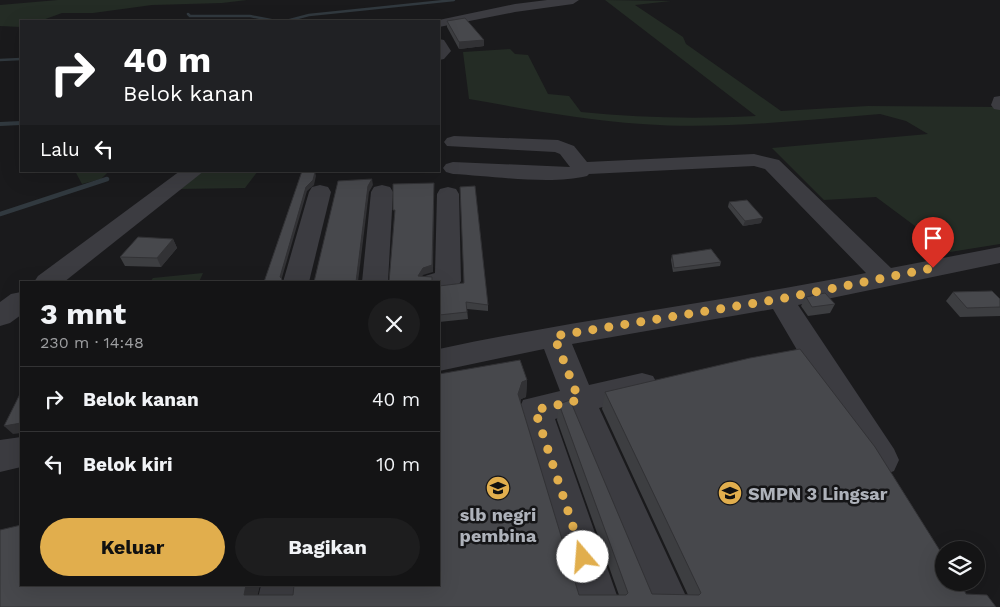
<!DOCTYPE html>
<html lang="id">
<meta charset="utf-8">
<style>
:root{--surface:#141415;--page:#1d1d1e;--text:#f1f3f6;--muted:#9d9ea0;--line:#333334;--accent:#e1ae4d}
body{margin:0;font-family:"Work Sans",sans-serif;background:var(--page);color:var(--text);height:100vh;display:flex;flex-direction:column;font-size:19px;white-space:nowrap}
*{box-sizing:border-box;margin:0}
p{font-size:16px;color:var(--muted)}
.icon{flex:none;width:28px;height:28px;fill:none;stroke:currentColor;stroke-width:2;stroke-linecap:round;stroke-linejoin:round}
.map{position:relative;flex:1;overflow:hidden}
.sheet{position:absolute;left:20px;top:281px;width:420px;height:305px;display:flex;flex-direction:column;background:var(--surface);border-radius:0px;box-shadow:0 5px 20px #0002,0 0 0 1px var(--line)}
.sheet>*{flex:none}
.banner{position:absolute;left:20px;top:20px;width:420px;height:152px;border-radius:0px;box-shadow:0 5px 20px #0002,0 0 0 1px var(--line);background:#202124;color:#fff;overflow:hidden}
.buttons{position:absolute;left:935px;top:541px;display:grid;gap:10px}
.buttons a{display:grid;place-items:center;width:50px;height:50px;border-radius:50%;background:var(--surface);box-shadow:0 5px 20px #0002,0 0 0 1px var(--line);font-size:25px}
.pin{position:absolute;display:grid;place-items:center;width:42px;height:42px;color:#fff;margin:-51px -21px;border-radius:50% 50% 50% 0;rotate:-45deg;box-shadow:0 0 5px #0007}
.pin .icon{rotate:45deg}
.me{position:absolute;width:55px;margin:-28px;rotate:342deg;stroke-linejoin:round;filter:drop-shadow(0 0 4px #0008)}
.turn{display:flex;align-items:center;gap:18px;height:105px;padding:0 20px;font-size:22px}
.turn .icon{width:65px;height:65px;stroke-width:2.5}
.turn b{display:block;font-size:35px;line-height:42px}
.then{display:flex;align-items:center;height:48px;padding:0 20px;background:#0003;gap:10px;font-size:19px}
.round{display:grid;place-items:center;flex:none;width:52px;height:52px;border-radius:26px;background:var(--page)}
.summary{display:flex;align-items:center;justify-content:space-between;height:85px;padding:0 20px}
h1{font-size:30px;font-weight:700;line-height:38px}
.action{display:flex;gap:10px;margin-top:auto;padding:10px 20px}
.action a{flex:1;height:58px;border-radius:30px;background:var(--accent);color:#111;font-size:20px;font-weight:700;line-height:58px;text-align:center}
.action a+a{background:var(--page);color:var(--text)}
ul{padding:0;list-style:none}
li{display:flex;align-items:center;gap:15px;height:65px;padding:0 20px;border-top:1px solid var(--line)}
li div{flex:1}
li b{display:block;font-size:19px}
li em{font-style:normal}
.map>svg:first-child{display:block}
</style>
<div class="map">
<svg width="1000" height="607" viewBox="0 0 1000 607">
<rect width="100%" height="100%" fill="#1a1a1c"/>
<g fill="#242c25">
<polygon points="58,0 247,0 222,3 152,5 93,13 62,13 40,21 21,21 21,27 0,26 0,5"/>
<path d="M605,0L671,1L635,5L683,37L686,44L781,111L868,106L1000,107V244L950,252L876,197L824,200L772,148L928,134L906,121L880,114C801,120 721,130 642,124C583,120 526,109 469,99L463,52L510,49L515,54L528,55L548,94L569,96L581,112C640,118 697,119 756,116Z"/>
<polygon points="75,171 109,171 101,179 82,184"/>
<polygon points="201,171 258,171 245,188 177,189"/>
<polygon points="203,273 199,282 150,282 153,278"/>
</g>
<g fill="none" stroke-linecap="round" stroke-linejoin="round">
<g stroke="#31393f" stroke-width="2.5">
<polyline points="188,14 190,16 250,16 276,21"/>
<polyline points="286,21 309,15 454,0"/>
<polyline points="0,60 21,59"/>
</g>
<polyline stroke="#31393f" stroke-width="4" points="0,124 21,123"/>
<polyline stroke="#31393f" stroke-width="4.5" points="0,214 107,179"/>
<g fill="#3c3c41" fill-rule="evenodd">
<polygon points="547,0 579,0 573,4 515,12 439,27 439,21 434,21 515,4"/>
<polygon points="439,39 444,40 451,51 444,59 439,60"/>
<polygon points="1000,96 1000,110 994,109 991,105 994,97"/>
<path d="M454,136L558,140L574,146L587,162L754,154L779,160L891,268L1000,247V263L798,305L894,449L899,460L894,471L881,476L868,471L773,309L572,344L589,385L642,373L653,376L658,385L653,394L599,408L691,607H647L569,415L555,419L621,607H577L519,410L523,400L560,391L544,349L439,371V349C580,319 724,301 866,273L765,169L754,166L589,174L587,176C551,185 492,176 453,174L446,172L443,168L446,164L453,162L570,167L560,154L555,152L447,146L444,142L447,138Z"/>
<polygon points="180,171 204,171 64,282 34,282 38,276"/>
<polygon points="320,185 328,187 331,192 309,282 283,282 309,192 312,187"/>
<polygon points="382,185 390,187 393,192 388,282 362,282 371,192 374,187"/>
<polygon points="448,187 456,189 459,194 461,281 457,287 439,290 439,282 421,282 425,276 435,273 437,194 440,189"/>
<polygon points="21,292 21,315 10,323 0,326 0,302 11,294"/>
<polygon points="21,437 21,467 0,472 0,440"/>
<polygon points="261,585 303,585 300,607 256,607"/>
</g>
</g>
<g fill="#3d3e41">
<polygon points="447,21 484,46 459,49 447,27"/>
<polygon points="729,202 761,223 743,226 728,207"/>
<polygon points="173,239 177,248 161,267 125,266 120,257"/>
<polygon points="672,255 721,262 720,266 673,272 671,260"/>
<polygon points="439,286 488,305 488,311 467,309 468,319 439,322"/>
<polygon points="953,292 1000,299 1000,316 960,317 946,301"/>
<polygon points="806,297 835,304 830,313 808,316 801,306"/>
<polygon points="527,380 526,397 521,399 520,402 579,595 619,595 557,420 559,404 652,594 688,595 602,409 605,392 966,594 0,607 21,585 260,585 257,595 293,595"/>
</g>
<g fill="#323235">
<polygon points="484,40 484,46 459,49 459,42"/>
<polygon points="315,172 316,176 314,185 307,191 281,281 280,277 306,187"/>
<polygon points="372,179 373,185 369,192 358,282 356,282 368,186"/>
<polygon points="434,183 434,189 433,272 423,275 419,282 418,276"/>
<polygon points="763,218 761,223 743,226 745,221"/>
<polygon points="173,239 177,248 161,267 157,258"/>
<polygon points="527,380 526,397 521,399 517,411 518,394 522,382"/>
<polygon points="21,423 21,433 13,434 4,426"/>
<polygon points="246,585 260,585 255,607 244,595"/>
</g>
<g fill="#47484c" stroke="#323235">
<polygon points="465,18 484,40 459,42 447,21"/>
<polygon points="302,171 313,171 315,172 313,180 306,187 280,277 282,279 281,282 264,282"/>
<polygon points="372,179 368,186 356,282 314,282 338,181"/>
<polygon points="434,183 432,265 423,268 418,276 432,277 432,282 389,282 395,210 393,210 393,184"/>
<polygon points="475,186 488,305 466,302 467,312 439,315 439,286 464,283 460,187"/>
<polygon points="747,200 763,218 745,221 729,202"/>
<polygon points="138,237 173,239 157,258 120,257"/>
<polygon points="711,249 721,262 674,268 672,255"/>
<polygon points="992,291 1000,299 1000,307 967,308 953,292"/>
<polygon points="825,293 835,304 812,307 806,297"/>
<polygon points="800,349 875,447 944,557 944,582 960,582 966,594 987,595 996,607 0,607 0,530 21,525 21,585 246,585 244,595 293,595 294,585 439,585 439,374 520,360 527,380 522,382 518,394 579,595 626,595 628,593 559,404 570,400 652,594 699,595 701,593 605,392 750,358"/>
<polygon points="21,392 21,423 4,426"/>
</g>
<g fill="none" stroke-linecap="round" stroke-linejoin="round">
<polyline stroke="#e1ae4d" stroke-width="9" stroke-dasharray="0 16.2" points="583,557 535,410 579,400 554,336 780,299 933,268"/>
</g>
<defs>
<g id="school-disc" transform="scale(1.25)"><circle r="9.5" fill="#e1ae4d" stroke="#151517"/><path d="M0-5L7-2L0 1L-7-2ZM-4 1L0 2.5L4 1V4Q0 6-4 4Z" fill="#111"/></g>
</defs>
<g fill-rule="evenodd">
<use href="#school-disc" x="498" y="488"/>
<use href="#school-disc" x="730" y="493"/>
</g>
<g text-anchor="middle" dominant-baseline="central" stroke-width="5" stroke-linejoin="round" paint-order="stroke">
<g font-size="18" font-weight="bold" fill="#aeb2ba" stroke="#151517" text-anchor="start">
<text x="748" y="493">SMPN 3 Lingsar</text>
<text x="498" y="514" text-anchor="middle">slb negri<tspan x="498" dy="21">pembina</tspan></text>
</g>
</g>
</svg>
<div class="buttons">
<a><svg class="icon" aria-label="layers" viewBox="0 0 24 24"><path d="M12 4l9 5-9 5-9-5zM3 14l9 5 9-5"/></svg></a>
</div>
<div class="pin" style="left:933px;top:268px;background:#d93025"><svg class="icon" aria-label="arrive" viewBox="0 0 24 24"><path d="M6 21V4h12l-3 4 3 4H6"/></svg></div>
<svg class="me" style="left:583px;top:557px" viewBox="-20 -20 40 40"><circle r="19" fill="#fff"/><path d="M0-13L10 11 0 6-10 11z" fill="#e1ae4d"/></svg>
<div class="banner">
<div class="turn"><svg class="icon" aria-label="right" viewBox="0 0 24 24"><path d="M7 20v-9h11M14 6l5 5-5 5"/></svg><div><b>40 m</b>Belok kanan</div></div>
<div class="then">Lalu<svg class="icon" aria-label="left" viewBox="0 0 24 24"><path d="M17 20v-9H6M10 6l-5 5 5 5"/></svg></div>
</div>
<section class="sheet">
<div class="summary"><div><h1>3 mnt</h1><p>230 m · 14:48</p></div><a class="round"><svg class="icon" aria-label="close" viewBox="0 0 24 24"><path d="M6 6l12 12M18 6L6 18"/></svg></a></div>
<ul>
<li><svg class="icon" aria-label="right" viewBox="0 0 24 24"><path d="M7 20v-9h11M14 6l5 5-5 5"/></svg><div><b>Belok kanan</b></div><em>40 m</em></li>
<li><svg class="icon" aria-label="left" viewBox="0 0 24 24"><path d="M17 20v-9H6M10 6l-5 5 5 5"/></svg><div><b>Belok kiri</b></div><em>10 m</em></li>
</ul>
<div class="action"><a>Keluar</a><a>Bagikan</a></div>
</section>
</div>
